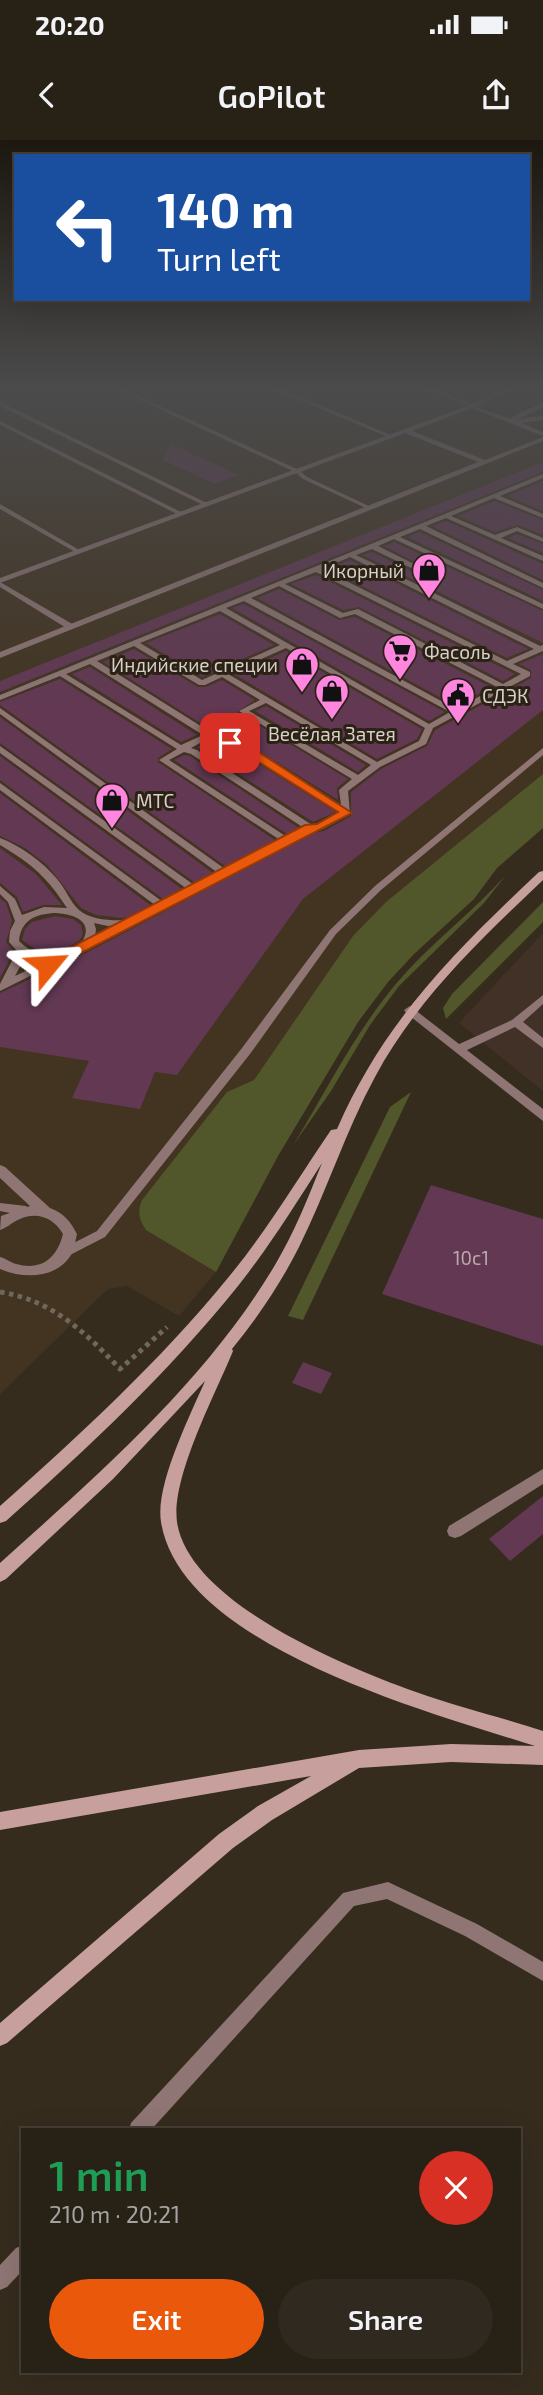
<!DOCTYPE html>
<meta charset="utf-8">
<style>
:root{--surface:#282116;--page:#30291f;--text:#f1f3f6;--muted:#a5a3a1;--line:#443e35;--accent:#ea580c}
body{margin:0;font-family:"Exo 2",sans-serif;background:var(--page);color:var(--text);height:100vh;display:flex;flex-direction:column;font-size:26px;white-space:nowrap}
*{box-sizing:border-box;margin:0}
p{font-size:23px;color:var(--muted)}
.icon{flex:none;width:38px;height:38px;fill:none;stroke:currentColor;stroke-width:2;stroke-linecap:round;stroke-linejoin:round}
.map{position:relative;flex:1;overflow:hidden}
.drawer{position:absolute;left:21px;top:1988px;width:500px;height:245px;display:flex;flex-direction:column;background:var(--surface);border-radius:0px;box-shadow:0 7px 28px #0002,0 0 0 2px var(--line)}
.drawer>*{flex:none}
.guide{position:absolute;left:14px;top:14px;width:516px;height:147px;border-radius:0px;box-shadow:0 7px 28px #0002,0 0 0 2px var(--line);background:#1a4fa0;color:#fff;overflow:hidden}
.pin{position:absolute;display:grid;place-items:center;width:60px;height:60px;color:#fff;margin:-30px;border-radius:14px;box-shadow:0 4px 10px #0006}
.me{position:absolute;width:77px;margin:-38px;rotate:63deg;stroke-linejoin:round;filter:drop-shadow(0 0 5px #0008)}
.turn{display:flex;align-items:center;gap:24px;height:147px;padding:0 28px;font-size:32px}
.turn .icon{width:91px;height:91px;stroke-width:2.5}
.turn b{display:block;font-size:49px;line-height:60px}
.round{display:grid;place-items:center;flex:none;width:74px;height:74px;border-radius:37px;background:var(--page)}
.overview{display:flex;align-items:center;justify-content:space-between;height:119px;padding:0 28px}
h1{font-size:42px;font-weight:600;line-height:52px;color:#1e9e55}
.action{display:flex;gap:14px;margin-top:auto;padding:14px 28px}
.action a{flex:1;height:80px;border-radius:42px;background:var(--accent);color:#fff;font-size:28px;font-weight:600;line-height:80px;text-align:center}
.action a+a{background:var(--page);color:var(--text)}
.status{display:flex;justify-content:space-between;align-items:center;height:49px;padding:0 35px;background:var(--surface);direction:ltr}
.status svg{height:19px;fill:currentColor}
header{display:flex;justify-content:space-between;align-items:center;height:91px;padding:0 28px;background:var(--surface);font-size:32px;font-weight:600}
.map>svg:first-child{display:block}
</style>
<div class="status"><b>20:20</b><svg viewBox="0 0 49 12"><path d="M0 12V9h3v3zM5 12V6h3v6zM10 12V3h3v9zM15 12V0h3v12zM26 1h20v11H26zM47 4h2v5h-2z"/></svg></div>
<header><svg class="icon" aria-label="back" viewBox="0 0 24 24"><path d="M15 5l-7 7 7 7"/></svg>GoPilot<svg class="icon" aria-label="share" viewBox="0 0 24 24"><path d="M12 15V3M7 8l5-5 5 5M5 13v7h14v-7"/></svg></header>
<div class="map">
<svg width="543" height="2255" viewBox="0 0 543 2255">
<rect width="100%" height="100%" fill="#352c1e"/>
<polygon fill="#423421" points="0,250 543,250 543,688 497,728 474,759 414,814 388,842 358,882 278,1016 216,1132 179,1176 127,1146 108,1149 0,1254"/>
<polygon fill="#423127" points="543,793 543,951 459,883"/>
<g fill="#51562b">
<path d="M543,634V688L497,728L474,759L414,814L388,842L358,882L278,1016L216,1132L146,1090C139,1079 137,1072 142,1060L227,952L254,940L353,796L386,762Z"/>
<path d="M506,735L484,763L399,846L370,885L331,951L294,1004C326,951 355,893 395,845C428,805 471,774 506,735Z"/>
<polygon points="543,762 543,782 446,879 443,868 452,854"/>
<polygon points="411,952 303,1180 288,1176 390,967"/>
</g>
<g fill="#623853">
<polygon points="171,304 238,335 215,344 163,320"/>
<polygon points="543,322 543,332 0,552 0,541"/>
<polygon points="543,341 543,371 507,356"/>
<polygon points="494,361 543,380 543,395 518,385 495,392 458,376"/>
<polygon points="446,381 543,424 543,440 432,386"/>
<polygon points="420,392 543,450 543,461 407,397"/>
<polygon points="517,394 543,404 543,413 508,398"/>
<polygon points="394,402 543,471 543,503 430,448 446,438 384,406"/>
<polygon points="372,412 427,439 418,442 363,415"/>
<polygon points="350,420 528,509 507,518 328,429"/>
<polygon points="316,435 515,534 503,541 359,467 343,470 291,444"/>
<polygon points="279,449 339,480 355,477 491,547 456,566 257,458"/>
<polygon points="244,464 445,572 429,581 232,468"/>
<polygon points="220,474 274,505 202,537 146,503"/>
<polygon points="134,509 198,547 206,547 222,540 255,560 237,572 348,639 337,648 338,660 254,608 213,591 103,522"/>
<polygon points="286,511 422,589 417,599 377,619 234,534"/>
<polygon points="543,514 543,570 303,759 177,935 155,932 140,969 72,958 89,921 0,907 0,853 84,814 313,693 324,691 351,676 351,652 381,629 427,606 435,590 531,538 531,530 519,524"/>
<polygon points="90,527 197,595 181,602 72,534"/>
<polygon points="60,539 172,609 158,618 158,622 275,700 225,726 0,565 0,562"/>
<polygon points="266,566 366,625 358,632 255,571"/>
<polygon points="0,577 213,733 194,742 0,603"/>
<polygon points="209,601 246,616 336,672 313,682 197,607"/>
<polygon points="184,615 190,616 299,688 287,694 174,620"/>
<polygon points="0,616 182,749 163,759 0,640"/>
<polygon points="0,653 150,765 132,776 121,778 96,775 81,768 47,725 25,708 0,696"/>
<polygon points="0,708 36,734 62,765 43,765 23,772 17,757 0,743"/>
<polygon points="0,758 6,763 12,781 6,802 14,811 0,838"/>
<polygon points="55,776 73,779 81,785 83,794 80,800 66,809 50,812 35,809 22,800 25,789 32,782"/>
<polygon points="431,1045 543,1079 543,1206 382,1154"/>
<polygon points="303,1222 332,1233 321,1254 292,1243"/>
<polygon points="543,1356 543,1394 510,1421 489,1399"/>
</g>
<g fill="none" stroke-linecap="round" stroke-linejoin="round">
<path stroke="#70685c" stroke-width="5" stroke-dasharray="4.5 4.5" stroke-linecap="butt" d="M0,1152C52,1160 85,1192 120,1229L167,1187"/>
<g fill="#8f7675" fill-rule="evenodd">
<polygon points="118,250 126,250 299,330 307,337 373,368 368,369 303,339 295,332"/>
<polygon points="275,250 284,250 393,296 388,297"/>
<polygon points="428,250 437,250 472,264 503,250 511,250 472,268"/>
<polygon points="0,262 209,364 210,365 205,366 0,266"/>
<polygon points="0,281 183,373 184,374 179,375 0,285"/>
<path d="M543,334V338L500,356L543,374V378L494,358L451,376L495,395L517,387L543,398V402L517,391L501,398L543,416V421L446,378L426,386L543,443V448L420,389L400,397L543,464V469L394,399L378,406L444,439L424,448L540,506L543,505V511L513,524L530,532V536L433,588L426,604L380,627L348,651L350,674L323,689L312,690L83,812L64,819L0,851V844L17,811L9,802L10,791L15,781L8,762L0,754V746L15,759L22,775L44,767L67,768C47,737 32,724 0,705V698C21,706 43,722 57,739C66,749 70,762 79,770C90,780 113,781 126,780C135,779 147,770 155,765L0,650V643L163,762L187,749L0,613V606L194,745L218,733L0,574V568L225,729L280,700L159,620L177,609L60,536L0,560V555ZM372,409L434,439L418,445L356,415ZM350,417L534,509L507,521L322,429ZM316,432L521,534L503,544L358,469L343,473L285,444ZM279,446L340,478L355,474L497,547L456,569L251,458ZM244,461L450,572L429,584L226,468ZM220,471L280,505L202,540L140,503ZM134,506L199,545H205L222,537L260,560L239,571L352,639L339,650L341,665L253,610L212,593L97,521ZM286,508L425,588L419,601L377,622L228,534ZM90,524L203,595L181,605L66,534ZM266,563L371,625L358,635L249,571ZM209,598L247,614L341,672L318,685H312L197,610L191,608ZM184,612L191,614L304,688L287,697L169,620ZM55,773C72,774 95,780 82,802C63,818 37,820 19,801C21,780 35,774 55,773ZM94,783L108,786L117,785L95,797L96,789ZM25,817L47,821L15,836Z"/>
<polygon points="0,364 81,411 82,412 77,413 0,369"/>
<polygon points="0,442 74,485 75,487 68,489 0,447"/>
<polygon points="543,608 543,615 381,750 336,794 250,914 105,1097 70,1115 62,1115 60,1112 62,1109 97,1091 242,908 330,790 375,746"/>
<polygon points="543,855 543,864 523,882 543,898 543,908 515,887 465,911 457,911 456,908 457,905 512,880"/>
<polygon points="0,1063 26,1066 32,1071 26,1076 0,1071"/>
<polygon points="388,1742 477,1784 543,1822 543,1841 465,1796 387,1759 354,1766 151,1990 129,1990 131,1983 343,1753"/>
<polygon points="23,2105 23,2130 7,2147 0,2150 0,2125 16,2108"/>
</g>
<g fill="#8f7675" fill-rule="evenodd">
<polygon points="543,263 543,267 518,279 543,276 543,280 521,283 543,292 543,296 472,268 412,291 485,320 543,297 543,301 0,518 0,512 478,322 405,293 0,443 0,438 470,265 510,279 519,273"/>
<polygon points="410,866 543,969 543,981 406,873 404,870"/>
<path d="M0,1025L5,1027L50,1068C65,1074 70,1081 77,1094C75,1101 75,1109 71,1115C56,1139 23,1139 0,1129V1117C5,1118 10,1122 16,1124C42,1131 57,1118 63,1094C54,1078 37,1071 20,1079C12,1082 7,1088 0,1090L1,1076L30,1066L0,1038Z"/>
<polygon points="543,1329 543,1344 461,1396 455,1398 449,1396 447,1391 449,1386"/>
</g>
<path fill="#c79f9d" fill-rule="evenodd" d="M543,731V740C481,799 416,860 375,937C345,992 327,1051 299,1107C281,1143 258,1177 232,1209L233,1211C216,1253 171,1337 177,1382C189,1463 346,1527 416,1552C457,1567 501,1577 543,1591V1625L451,1622L359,1628L272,1680L233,1708L7,1903L0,1906V1883L219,1694L258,1666L311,1636L0,1690V1672L359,1610L451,1604L535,1606C432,1573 181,1507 161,1382C155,1345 190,1276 205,1241L113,1339L6,1439L0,1442V1423C99,1334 206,1241 275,1125C294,1093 308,1058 322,1023C295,1065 269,1107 238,1146C169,1232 88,1308 6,1381L0,1383V1366C80,1295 159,1222 227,1139C266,1092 297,1040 331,990L337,989C384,881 455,811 539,732Z"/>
</g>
<linearGradient id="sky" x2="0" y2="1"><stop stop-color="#1d1810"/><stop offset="0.44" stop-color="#4b4b4c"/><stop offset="1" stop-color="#4b4b4c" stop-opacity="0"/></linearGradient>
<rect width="543" height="566" fill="url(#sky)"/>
<polygon fill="#ea580c" stroke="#983908" stroke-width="2" points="230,600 254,609 352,673 52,828 43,828 43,822 305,685 317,684 338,672 246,614 226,606 224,603"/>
<defs>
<g id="shop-pin" transform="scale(1.75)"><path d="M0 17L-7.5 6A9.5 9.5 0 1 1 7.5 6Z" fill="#ff85de" stroke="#2b2215"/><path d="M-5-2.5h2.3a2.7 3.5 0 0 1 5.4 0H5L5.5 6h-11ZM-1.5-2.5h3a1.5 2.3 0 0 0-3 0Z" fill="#111"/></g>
<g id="supermarket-pin" transform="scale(1.75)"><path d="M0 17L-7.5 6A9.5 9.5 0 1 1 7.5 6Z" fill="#ff85de" stroke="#2b2215"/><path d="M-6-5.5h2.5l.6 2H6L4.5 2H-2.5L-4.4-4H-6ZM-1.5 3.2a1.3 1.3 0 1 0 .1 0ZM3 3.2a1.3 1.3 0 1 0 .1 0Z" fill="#111"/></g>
<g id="civic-pin" transform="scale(1.75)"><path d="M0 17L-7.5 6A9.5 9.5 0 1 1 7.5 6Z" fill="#ff85de" stroke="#2b2215"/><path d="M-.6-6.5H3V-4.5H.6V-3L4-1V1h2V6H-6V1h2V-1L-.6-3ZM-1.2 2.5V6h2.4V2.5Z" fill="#111"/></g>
</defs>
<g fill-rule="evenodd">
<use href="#shop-pin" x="429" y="430"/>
<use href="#supermarket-pin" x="400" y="511"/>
<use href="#shop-pin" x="302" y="524"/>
<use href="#shop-pin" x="332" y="551"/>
<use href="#civic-pin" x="458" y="555"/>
<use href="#shop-pin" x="112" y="660"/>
</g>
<g text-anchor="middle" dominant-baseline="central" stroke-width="6" stroke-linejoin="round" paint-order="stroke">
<g font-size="19" fill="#d7d0c8" stroke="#2b2215" text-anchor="start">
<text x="404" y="430" text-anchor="end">Икорный</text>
<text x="424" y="511">Фасоль</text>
<text x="278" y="524" text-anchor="end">Индийские специи</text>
<text x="482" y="555">СДЭК</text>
<text x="332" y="593" text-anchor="middle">Весёлая Затея</text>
<text x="136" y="660">МТС</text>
</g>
<g font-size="19" fill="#baaaab">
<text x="471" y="1117">10с1</text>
</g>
</g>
</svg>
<div class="pin" style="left:230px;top:603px;background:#d93025"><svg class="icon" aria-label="arrive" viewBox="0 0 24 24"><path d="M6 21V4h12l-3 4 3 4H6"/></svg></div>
<svg class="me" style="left:48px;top:825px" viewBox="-20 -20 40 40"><path d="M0-17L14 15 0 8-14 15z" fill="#ea580c" stroke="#fff" stroke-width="4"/></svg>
<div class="guide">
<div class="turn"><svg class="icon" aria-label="left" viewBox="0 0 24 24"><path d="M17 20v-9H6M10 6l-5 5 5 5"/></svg><div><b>140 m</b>Turn left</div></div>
</div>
<section class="drawer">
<div class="overview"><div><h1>1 min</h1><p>210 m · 20:21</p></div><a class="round" style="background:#d93025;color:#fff"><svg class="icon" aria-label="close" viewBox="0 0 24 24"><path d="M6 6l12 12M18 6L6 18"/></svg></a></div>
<div class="action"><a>Exit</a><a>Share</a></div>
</section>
</div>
